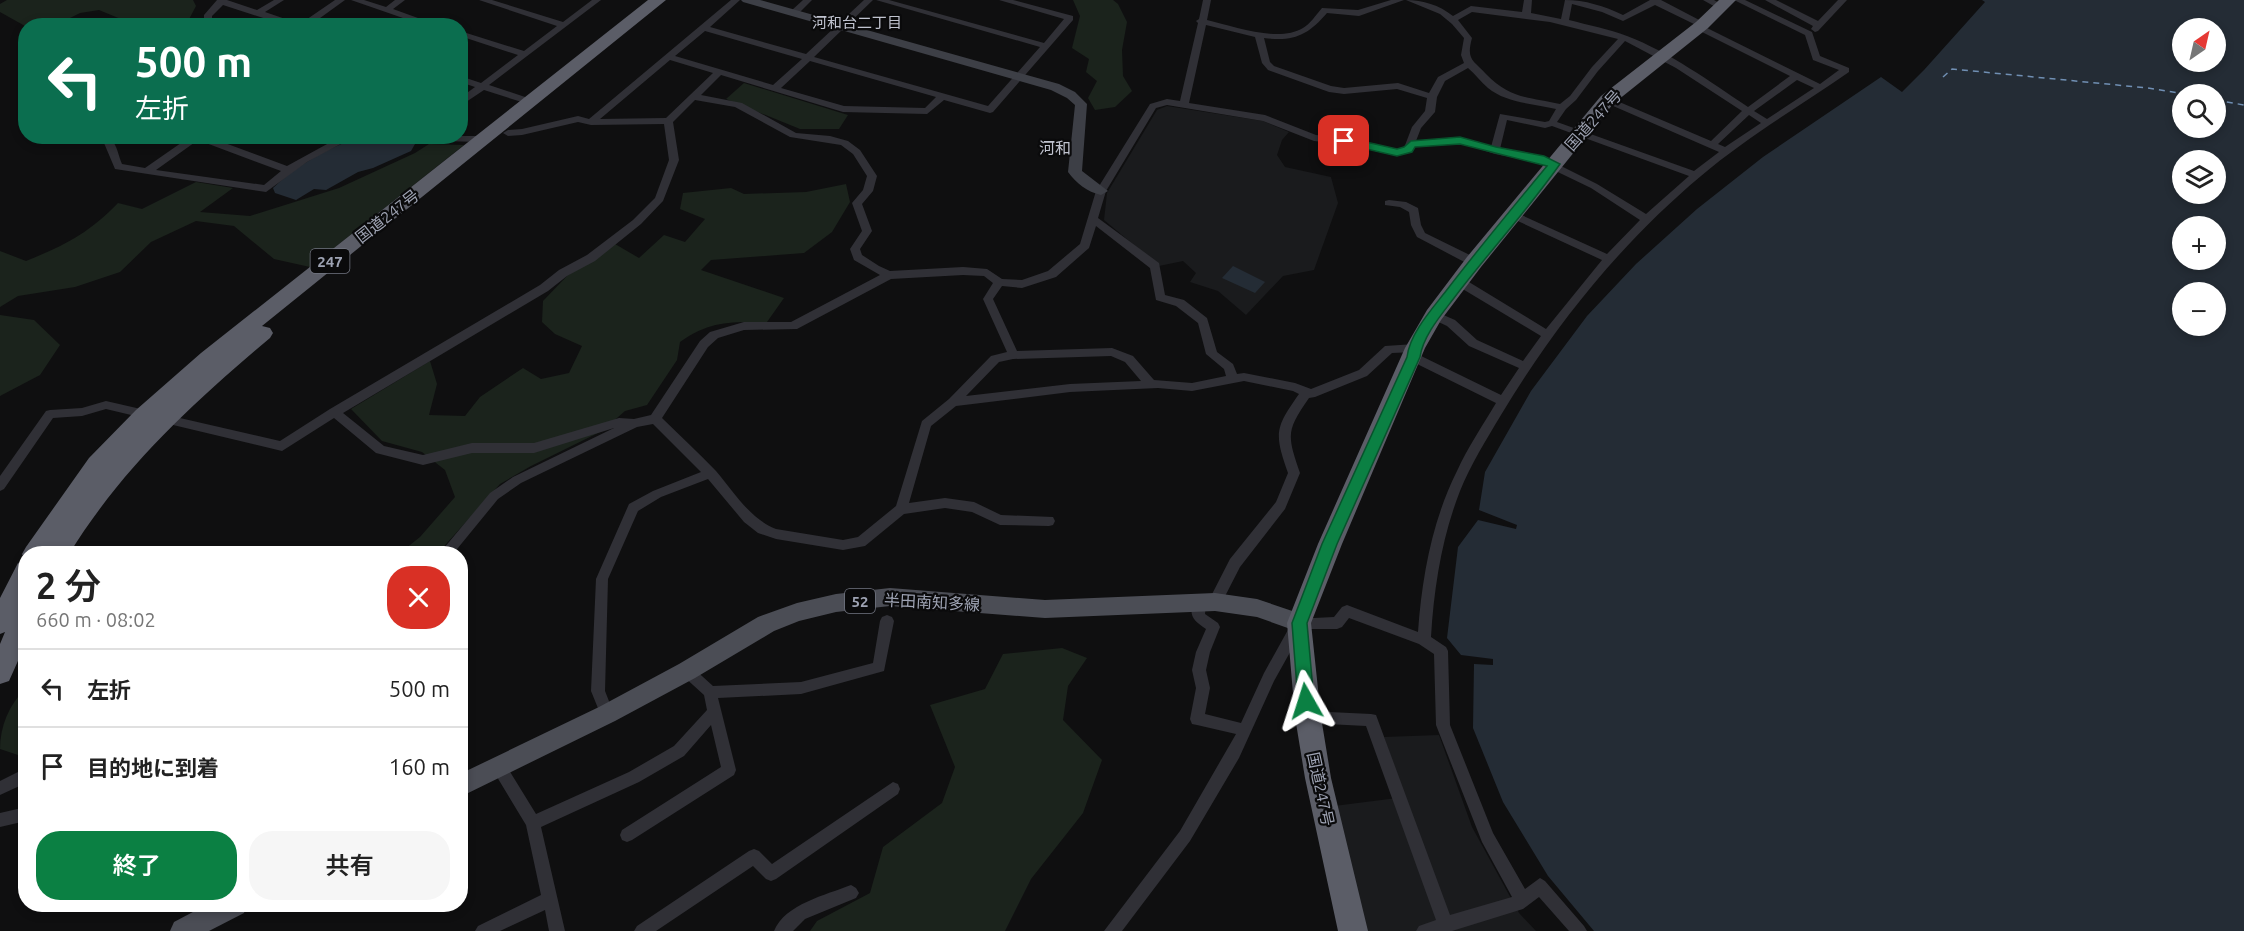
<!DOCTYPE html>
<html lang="ja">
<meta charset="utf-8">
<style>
:root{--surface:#fff;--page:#f6f6f6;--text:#222;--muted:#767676;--line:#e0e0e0;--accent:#0b8043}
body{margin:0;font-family:Ubuntu,"Noto Sans JP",sans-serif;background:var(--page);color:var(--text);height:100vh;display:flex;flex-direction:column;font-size:22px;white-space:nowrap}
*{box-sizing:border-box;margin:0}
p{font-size:20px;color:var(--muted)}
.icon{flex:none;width:33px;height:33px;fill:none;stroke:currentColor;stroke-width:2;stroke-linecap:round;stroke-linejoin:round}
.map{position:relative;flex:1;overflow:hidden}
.drawer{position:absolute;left:18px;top:546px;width:450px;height:366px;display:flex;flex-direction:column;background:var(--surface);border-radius:24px;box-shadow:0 3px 9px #0003}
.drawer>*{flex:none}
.hud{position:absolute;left:18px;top:18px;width:450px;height:126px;border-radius:24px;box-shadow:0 3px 9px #0003;background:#0b6e4f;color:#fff;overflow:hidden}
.needle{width:39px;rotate:34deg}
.tools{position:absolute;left:2172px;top:18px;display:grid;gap:12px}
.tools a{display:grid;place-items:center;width:54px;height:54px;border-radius:50%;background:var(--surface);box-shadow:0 3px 9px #0003;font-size:30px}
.pin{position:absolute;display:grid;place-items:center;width:51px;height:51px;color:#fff;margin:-26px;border-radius:12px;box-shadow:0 3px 9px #0006}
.me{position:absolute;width:66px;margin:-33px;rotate:354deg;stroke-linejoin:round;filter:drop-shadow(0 0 4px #0008)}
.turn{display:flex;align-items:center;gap:21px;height:126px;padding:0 18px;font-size:27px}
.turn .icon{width:78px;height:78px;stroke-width:2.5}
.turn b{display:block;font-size:42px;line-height:51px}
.round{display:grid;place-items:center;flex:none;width:63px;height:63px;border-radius:24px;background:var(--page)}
.summary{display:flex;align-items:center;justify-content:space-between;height:102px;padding:0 18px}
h1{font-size:36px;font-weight:600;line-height:45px}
.button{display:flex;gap:12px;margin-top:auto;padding:12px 18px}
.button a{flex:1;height:69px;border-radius:24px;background:var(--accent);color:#fff;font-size:24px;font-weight:600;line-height:69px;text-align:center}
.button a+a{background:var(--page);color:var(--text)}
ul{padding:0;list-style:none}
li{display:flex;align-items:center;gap:18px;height:78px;padding:0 18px;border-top:2px solid var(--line)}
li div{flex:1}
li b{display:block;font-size:22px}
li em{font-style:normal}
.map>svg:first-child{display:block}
</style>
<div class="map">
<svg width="2244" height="931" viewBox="0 0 2244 931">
<rect width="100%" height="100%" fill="#0f0f10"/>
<g fill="#1a1b1d">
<polygon points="1167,106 1263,121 1289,132 1282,140 1277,155 1285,167 1331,177 1338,203 1314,270 1283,276 1246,315 1218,291 1190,282 1196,273 1183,261 1159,266 1104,220 1107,193 1157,110"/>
<polygon points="1439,735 1472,827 1519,913 1536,931 1358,931 1334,806 1405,797 1384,737"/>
</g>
<g fill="#1b231c">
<polygon points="7,0 193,0 196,6 186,25 128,22 99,10 80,13 56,25 25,26 0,12 0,4"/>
<polygon points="1073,0 1113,0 1118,4 1127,22 1122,50 1123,76 1132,91 1115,107 1095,110 1088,98 1097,81 1086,72 1089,59 1072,48 1080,16"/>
<polygon points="744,83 848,115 839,129 800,129 726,99"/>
<path d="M429,144L464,145L310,267L274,259L234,226L196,221L151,242L120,272L75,287L18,296L0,307V251L26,261C65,245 88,234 118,203L142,209L196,182L233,188L200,212L250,216L339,188L415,153Z"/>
<path d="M846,184L850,202L832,232L804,253L711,260L701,270L784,298L767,322C731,322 711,320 680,342L677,360L647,405L625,411L602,431L531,466L500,484L438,553H400L420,537L455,497L445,470L422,452L382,441L351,409L430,361L437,384L429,415L465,416L480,397L523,368L541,379L569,373L582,346L555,334L542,322L543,301L567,276L615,244L639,258L664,235L685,242L705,219L680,209L683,193L731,188L744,194L806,192Z"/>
<polygon points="0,315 34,320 60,345 40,375 0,396"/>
<polygon points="1062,648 1087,658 1068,686 1063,720 1102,760 1083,813 1031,879 1005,931 810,931 817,921 870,893 883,847 942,803 955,767 930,705 985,689 1003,654"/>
<path d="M25,689V754L18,755L0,749C0,726 9,705 25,689Z"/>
</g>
<g fill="#242c35" fill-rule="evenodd">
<path d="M1982,0H2244V931H1594L1548,876L1503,802L1473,728L1474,664L1493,665V659L1461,655L1447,638L1458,547L1478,520L1516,529L1517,525L1479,510L1485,472L1531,391L1587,316L1636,264L1697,209L1763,157L1881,77L1902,92L1924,70L1985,2ZM2182,28H2216V62H2182ZM2182,94H2216V128H2182ZM2182,160H2216V194H2182ZM2182,226H2216V260H2182ZM2182,292H2216V326H2182Z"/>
<path d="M346,142L415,144L411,151L373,168L358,172L326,190L314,189L296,200L275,193L273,188C295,167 318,154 346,142Z"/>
<polygon points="1233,266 1265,282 1255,293 1222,278"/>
</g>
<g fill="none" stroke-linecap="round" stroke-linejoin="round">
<g stroke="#708fb3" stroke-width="1.5" stroke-dasharray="6 5" stroke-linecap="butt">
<polyline points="1943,77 1952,69 2148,88 2185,94"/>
<polyline points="2216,100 2244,105"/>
</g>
<g fill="#303036" fill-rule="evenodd">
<polygon points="217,0 227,0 257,10 274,0 284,0 265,12 300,24 335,0 345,0 309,26 288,26 223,5 212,16 212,26 204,26 204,15"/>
<polygon points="351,0 364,0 386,7 395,0 405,0 393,9 440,26 426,26"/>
<polygon points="479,0 492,0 563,22 592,0 601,0 489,85 534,100 534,104 528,104 484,90 460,106 460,98 475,87 460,82 460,76 481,83 518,55 460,36 460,31 524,51 557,26"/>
<path d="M731,0H740L710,27L806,54L864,0H873L814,57L988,106L1040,47L876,0H889L1044,43L1064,19L999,0H1013L1073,16V20L993,112L990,113L944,100L927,114L843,112L721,75L701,95L742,103L796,133L830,136L848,141L860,150L877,176L873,191L862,204L872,231L860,249L862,255L879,266L890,271L963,267L987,269L1002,279L1022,280L1048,271L1080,244L1096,191L1150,104L1167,99L1180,101L1198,23L1196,21L1199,19L1203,0H1211L1207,20C1233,26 1278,43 1303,28C1310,24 1316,15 1322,8L1358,10L1391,0H1404L1359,16L1327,13C1308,35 1294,42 1264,38L1270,62L1274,66L1331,86L1344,88L1398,83L1429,93L1438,77L1464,63L1461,55L1464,38L1452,24L1440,14L1406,0C1423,0 1439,5 1453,16L1471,6L1522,12L1524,0H1532L1531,13L1561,19L1565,0C1585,0 1604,6 1623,15L1650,0H1661L1705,23V27L1820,84L1839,70L1813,60L1805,35L1734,0H1745L1812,32L1820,56L1849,68V72C1800,106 1747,137 1701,176C1621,243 1555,325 1501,415C1486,440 1471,464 1460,491C1442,537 1434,587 1431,637L1446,647L1448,651L1450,725L1493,833L1525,889L1540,878L1545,881L1584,926L1587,931H1569L1539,897L1523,909L1452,931H1416L1419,926L1436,920L1366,726L1308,723L1303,721L1301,717L1303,713L1308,711L1371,714L1376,715L1450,915L1512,897L1482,842L1436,725L1434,654L1419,644L1349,618L1342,627L1337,629H1303L1274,681L1239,758L1190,841L1122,931H1104L1180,831L1236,734L1197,725L1192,724L1190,719L1196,688L1192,670L1196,652L1206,629C1193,620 1188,616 1194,599L1199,597L1204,599L1206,603L1205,614L1218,623L1220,627L1210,652L1206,670L1210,688L1205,714L1241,723L1264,673L1294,619L1334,617L1342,607L1347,605L1418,632C1422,577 1432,521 1457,471C1468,447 1483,425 1496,403L1409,360L1407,357L1409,354H1417L1501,395L1519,368L1469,346L1447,326L1430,318L1429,315L1434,311L1455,320L1477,340L1523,361L1541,336L1456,285L1455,282L1456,279H1464L1546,329L1602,260L1509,217V213H1517L1607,254L1640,220L1591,188L1537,162L1495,154L1460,143L1414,147L1411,152L1397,155L1344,144L1314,141L1263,121L1167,105L1156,108L1106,191L1098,218L1159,263L1165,295L1184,300L1207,318L1217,352L1233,364L1237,374L1244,373L1295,383L1311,389L1359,370L1385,346L1415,344L1421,348L1415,352L1392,353L1367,376L1315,397L1309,398C1286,431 1287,435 1300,473L1285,509L1240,567L1220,606L1215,608L1210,606L1208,602L1230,559L1276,502L1288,473C1274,433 1275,428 1299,394L1293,391L1244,381L1192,391L1158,388L1070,392L956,406L931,426L909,503L945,498L974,502L1001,515L1053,517L1055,521L1053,525L1049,526L1000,525L972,512L945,508L904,514L865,546L843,550L776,539L758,533L744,522L708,479L661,497L638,511L608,579L605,691L614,714L612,718L607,720L602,718L591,691L596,579L629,504L653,491L701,472L653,424L637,427L521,483L498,499L453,554H439L490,493L513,477L614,428L534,453H472L423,465L376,453L334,418L282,451L106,409L82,416L53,418L4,489L0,491V476L46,411L50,410L82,408L106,401L280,441L330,409L540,285L559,270L587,255L633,220L655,198L669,160L664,124L591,125L578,122L522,135L508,136L503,133L508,130L522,129L578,116L589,119ZM1572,4L1602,12L1623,21L1655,5L1696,25V29L1790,76L1748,107C1709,81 1671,53 1627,36C1609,29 1588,25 1569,20ZM1472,12L1550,22L1618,39L1592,67L1570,96L1560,104C1529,97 1510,99 1486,74C1473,60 1466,60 1472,38L1458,20ZM1206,25L1255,37L1262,63L1268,70L1329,92L1344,94L1397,89L1427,98L1425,111L1412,127L1404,148L1397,149L1344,138L1316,135L1265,115L1189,103ZM705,31L802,59L773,85L675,56ZM1625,41L1676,68L1742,111L1711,141L1610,98H1604V102L1719,152L1694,171L1557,122L1566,109L1576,100L1598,71ZM670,60L713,73L666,118L600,119ZM810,61L936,97L925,108L844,106L781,88ZM1468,68C1475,74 1481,82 1488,88C1506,103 1535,104 1556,109L1549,121L1545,122L1500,114L1491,147L1460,137L1416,141L1421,128L1435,112L1437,97L1445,81ZM1797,80L1814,88L1767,119L1754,111ZM695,100L735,107L790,137L841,145L853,154L867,176L863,190L852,203L862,231L850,249L854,260L880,275L791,322H744L710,332L700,341L651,415L634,419L619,418L534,443H472L423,455L384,446L343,413L548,291L567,276L595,261L641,224L663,201L679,160L673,122ZM1749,115L1761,123L1725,147L1718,144ZM1507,120L1545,128L1552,126L1689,176L1646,214L1597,184L1543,157L1500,149ZM1096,226L1150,268L1156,300L1176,306L1198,323L1206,354L1224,369L1226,376L1192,383L1154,380L1133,356L1112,348L1017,351L993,299L1002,286L1022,288L1056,277L1089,248ZM963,275L984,276L993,283L983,299L1007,352L991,356L949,399L922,421L896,506L858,537L843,540L776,529C750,519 734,492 716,471C699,453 680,436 662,418L708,347L718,338L744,330L797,329L891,279ZM1111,356L1125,362L1141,381L1070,384L966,396L999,362L1013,359Z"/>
<polygon points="803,0 812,0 797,15 791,15 791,11"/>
<polygon points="1703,0 1714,0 1726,7 1719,9"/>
<polygon points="1765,0 1776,0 1818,21 1838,0 1847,0 1818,31 1815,32 1811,29 1813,26"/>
<path d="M95,136C117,136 115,146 122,164L145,168L191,136H206L287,166L338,138L337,136H483L488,139L483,142L350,139L307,162L266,192L115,169L104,143ZM198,140L281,171L264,185L156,170Z"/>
<polygon points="1389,200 1406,202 1418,208 1421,225 1425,233 1478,259 1479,262 1478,265 1470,265 1417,237 1411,225 1409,212 1400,207 1385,205 1385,201"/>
<polygon points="887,615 892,617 894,621 884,671 801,694 718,698 736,770 734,775 632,840 627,842 622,840 620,835 622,830 721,767 711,725 684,756 639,782 541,827 565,931 549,931 545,910 500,931 475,931 478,926 541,895 526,825 494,772 492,767 494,762 499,760 504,762 536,814 629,772 674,746 707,710 704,695 682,675 680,671 682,667 687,665 692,667 713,686 801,682 873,663 880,621 882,617"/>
<polygon points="26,768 26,783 0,795 0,781"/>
<polygon points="893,782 898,784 900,789 898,794 776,879 771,881 766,879 753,866 656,931 634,931 637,926 749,851 754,849 759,851 772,864"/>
<polygon points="26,807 26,821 0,827 0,813"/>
<path d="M851,885L856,888L859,893L856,898L805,919L793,931H774C785,904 826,895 851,885Z"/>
</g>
<path fill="#3d3f46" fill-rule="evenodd" d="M741,0H760L1059,84L1075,92L1087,104L1082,171L1108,191L1101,195C1087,192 1076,183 1068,172L1075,105L1067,98L1051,90L743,2Z"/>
<g fill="#4b4d55" fill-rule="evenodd">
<polygon points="890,588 1045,600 1215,593 1257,599 1307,616 1310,623 1307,630 1299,632 1257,617 1215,611 1045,618 890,606 836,612 799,621 774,631 695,678 615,721 460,797 460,774 599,707 679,664 758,617 797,603 836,594"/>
<polygon points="208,904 247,904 244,913 209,931 170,931 174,922"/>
</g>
<g fill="#5b5d67" fill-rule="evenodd">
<path d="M648,0H666L262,326L270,328L273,333L270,338C194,402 122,468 69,554H26V596L22,604L26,603V643L9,681L0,684V644L5,632L0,634V598L18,563L25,560L22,554L26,547L89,458L136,410L201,353Z"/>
<polygon points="1719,0 1736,0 1708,28 1613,104 1481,267 1441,320 1425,348 1342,544 1311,623 1321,717 1331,778 1368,931 1338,931 1305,778 1295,717 1287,623 1318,544 1405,348 1427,310 1467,257 1601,96 1696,22"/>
</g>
</g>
<path fill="#0b8043" stroke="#07532c" stroke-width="1.5" d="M1344,137L1397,149L1404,147L1411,141L1460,137L1496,147L1544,156L1560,164C1527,211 1488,253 1454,298C1441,315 1423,336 1420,357L1337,544L1307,623L1314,701L1312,706L1306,708L1301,706L1298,701L1292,623L1322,544L1407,357C1410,333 1432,309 1446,291C1479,248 1513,207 1547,166L1460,144L1415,147L1412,152L1397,156L1340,143V138Z"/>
<g text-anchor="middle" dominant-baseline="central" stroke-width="4.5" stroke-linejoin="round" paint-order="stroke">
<g font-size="15" fill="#c0c3cf" stroke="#0a0a0b">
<text x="857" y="22">河和台二丁目</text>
</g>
<g fill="#0a0a0b" stroke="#727581" stroke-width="1.5">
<rect x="310.5" y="249" width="39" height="24" rx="4.5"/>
<rect x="845" y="589" width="30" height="24" rx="4.5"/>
</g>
<g font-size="15" font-weight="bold" fill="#9ea3b3">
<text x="330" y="261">247</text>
<text x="860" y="601">52</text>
</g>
<g font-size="16" fill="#9ea3b3" stroke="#0a0a0b">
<text transform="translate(1593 120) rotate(-48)">国道247号</text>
<text transform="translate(387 216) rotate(-38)">国道247号</text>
<text transform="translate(932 602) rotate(3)">半田南知多線</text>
<text transform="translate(1321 789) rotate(78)">国道247号</text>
</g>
<g font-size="16" fill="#c0c3cf" stroke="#0a0a0b">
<text x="1055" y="148">河和</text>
</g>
</g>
</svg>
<div class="tools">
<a><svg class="needle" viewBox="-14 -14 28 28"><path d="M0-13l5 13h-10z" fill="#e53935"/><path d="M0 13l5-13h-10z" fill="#767676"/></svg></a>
<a><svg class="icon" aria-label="search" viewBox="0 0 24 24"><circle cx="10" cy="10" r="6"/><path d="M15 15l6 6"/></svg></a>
<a><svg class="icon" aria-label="layers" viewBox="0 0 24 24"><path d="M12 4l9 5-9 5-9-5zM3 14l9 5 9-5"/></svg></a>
<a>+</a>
<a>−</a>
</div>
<div class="pin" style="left:1344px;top:141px;background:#d93025"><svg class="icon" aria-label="arrive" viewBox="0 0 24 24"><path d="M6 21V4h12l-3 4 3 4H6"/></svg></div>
<svg class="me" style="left:1306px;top:701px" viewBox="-20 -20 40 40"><path d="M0-17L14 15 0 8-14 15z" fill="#0b8043" stroke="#fff" stroke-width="4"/></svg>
<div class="hud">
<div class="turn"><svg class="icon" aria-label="left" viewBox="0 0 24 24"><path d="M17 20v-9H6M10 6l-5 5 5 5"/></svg><div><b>500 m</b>左折</div></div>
</div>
<section class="drawer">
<div class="summary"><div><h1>2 分</h1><p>660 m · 08:02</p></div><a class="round" style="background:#d93025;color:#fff"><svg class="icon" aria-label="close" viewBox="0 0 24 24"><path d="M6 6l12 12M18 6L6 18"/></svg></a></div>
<ul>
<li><svg class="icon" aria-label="left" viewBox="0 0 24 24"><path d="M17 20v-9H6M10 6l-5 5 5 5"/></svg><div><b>左折</b></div><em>500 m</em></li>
<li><svg class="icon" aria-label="arrive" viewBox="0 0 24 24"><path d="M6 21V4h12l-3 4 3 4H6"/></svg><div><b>目的地に到着</b></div><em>160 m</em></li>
</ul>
<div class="button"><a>終了</a><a>共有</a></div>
</section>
</div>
